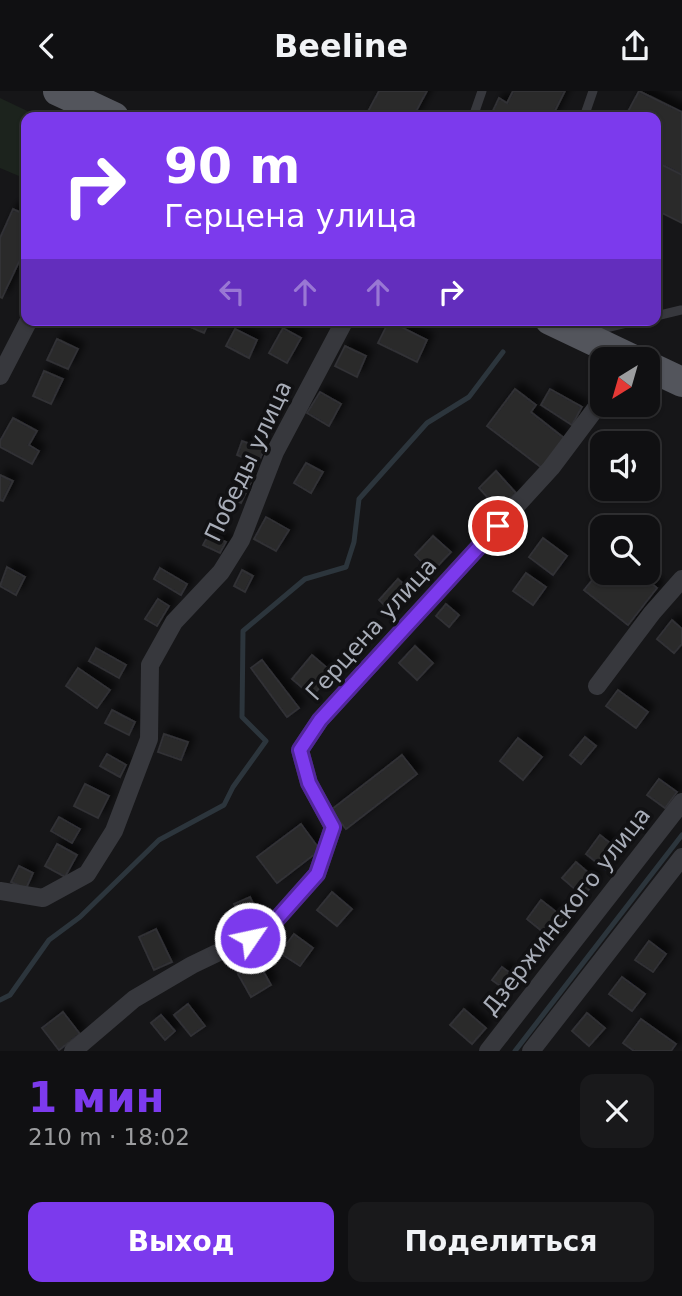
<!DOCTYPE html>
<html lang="ru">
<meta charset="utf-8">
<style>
:root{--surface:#101012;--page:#19191b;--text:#f1f3f6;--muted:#9c9d9f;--line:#303032;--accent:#7c3aed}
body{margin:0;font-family:"DejaVu Sans",sans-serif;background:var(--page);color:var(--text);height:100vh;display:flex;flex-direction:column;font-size:26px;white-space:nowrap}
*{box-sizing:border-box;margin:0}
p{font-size:23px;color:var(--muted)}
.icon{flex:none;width:38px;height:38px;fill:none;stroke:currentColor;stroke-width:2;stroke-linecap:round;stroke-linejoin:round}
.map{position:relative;height:960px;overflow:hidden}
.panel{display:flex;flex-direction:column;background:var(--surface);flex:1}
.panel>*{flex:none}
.top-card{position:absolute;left:21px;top:21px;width:640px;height:214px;border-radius:14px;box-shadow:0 2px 5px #0004,0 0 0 2px var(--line);background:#7c3aed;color:#fff;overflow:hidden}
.needle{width:46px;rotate:217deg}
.controls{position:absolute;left:590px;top:256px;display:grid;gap:14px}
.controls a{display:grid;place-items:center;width:70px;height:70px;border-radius:14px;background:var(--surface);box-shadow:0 2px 5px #0004,0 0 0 2px var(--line);font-size:35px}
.pin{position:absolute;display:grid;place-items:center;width:60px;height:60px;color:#fff;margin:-30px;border:4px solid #fff;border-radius:50%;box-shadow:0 2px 7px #0007}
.me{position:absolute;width:77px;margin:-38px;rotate:56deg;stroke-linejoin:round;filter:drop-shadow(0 0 5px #0008)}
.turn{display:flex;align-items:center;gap:24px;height:147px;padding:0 28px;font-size:32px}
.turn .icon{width:91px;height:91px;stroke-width:2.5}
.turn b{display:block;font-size:49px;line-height:60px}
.lanes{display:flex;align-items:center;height:66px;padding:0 28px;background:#0003;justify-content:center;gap:35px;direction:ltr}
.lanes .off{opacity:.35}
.round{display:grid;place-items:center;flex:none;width:74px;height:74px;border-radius:14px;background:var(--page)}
.head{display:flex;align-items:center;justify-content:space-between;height:119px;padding:0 28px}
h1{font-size:42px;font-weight:600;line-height:52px;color:var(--accent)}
.primary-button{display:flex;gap:14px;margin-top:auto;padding:14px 28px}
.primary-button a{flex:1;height:80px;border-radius:14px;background:var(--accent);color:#fff;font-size:28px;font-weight:600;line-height:80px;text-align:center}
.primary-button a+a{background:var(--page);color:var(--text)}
header{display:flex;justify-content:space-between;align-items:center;height:91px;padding:0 28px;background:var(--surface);font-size:32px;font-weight:600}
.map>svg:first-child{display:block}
</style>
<header><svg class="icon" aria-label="back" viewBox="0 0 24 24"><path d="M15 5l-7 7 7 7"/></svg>Beeline<svg class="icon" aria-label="share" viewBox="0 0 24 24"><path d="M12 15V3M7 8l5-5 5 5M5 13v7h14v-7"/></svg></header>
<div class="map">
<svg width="682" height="960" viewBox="0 0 682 960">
<defs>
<filter id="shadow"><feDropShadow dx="6" dy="-6" stdDeviation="3.5" flood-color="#0009"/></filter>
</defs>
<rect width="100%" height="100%" fill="#161618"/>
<polygon fill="#1c231d" points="0,7 40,26 26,26 26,88 0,77"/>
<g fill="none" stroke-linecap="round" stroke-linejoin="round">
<g stroke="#2c353c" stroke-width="5">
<polyline points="0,909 10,904 49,849 80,826 159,749 224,714 233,696 266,650 242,626 243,540 305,488 346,476 354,451 359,408 427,332 469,306 503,261"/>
<polyline points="515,960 682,744"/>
</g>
</g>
<g fill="#29292c" stroke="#303034" stroke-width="2" filter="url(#shadow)">
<polygon points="379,0 427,0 413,26 365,26"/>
<polygon points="513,0 565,0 552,26 490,26 499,7 507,12"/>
<polygon points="639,0 682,21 682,84 656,71 656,26 625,26"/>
<polygon points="656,71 682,84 682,132 656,119"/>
<polygon points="13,118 26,124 26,156 2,207 0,206 0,147"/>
<polygon points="191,229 210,229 204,242 188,235"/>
<polygon points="389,230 427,249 417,271 378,252"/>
<polygon points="283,237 301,247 287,272 269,262"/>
<polygon points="235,238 257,249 249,267 226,255"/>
<polygon points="57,248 78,258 68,278 47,269"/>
<polygon points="345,255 366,265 357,286 335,275"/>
<polygon points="44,280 63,288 51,313 33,305"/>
<polygon points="515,298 536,314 531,321 564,347 542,377 487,335"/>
<polygon points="550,298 582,316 572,334 541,314"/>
<polygon points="320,301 341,313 329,335 307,322"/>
<polygon points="13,327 37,340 29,354 39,360 32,373 0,356 0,350"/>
<polygon points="242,350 264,358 258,373 237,364"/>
<polygon points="306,372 323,381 311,402 294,392"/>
<polygon points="496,380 516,402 499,419 479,397"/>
<polygon points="0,384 13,390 3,410 0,409"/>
<polygon points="242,387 251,391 241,412 232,408"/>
<polygon points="266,426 289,439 276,460 254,448"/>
<polygon points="209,443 226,451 220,462 203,454"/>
<polygon points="433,445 451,461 432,481 415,464"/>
<polygon points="543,447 567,465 553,484 529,466"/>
<polygon points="7,476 25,486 16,504 0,495"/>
<polygon points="160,477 187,493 181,504 154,488"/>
<polygon points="602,477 602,481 637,481 657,497 628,534 584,499"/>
<polygon points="242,479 253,485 245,501 234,495"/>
<polygon points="526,482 546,496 533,514 513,500"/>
<polygon points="398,488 414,502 394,523 379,509"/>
<polygon points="158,508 169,515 157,535 145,528"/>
<polygon points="446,513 459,524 449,536 436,525"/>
<polygon points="672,529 682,538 682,553 674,562 657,548"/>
<polygon points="415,555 433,572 417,589 399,572"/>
<polygon points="96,557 126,574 119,587 89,570"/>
<polygon points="312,564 333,582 312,605 292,588"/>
<polygon points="262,569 299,617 287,626 251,577"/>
<polygon points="78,577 110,599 97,617 66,595"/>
<polygon points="618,599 648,621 636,637 606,615"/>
<polygon points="112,619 135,631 129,644 105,632"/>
<polygon points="164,643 188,651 181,669 158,661"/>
<polygon points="585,646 596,655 581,673 570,664"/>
<polygon points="518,647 542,666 523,689 500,670"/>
<polygon points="107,663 126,674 120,686 100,675"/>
<polygon points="402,664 417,683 346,738 331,719"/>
<polygon points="659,688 677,701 665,717 647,704"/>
<polygon points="85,693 109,705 98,727 74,715"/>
<polygon points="59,726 80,738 72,752 51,740"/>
<polygon points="301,733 320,759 277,792 257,766"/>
<polygon points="600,744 619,759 605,778 586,763"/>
<polygon points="57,753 77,764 65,786 45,775"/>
<polygon points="576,771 597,789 583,805 562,787"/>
<polygon points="19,775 33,782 26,798 11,791"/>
<polygon points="332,801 352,818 337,835 317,819"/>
<polygon points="250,806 261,829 245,836 234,813"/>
<polygon points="541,809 569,831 554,850 527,828"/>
<polygon points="156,838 172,871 154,879 139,846"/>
<polygon points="294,843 313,857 300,875 280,862"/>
<polygon points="649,850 666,863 653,881 635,869"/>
<polygon points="258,871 271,894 251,906 238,883"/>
<polygon points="502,876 520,889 510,902 492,889"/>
<polygon points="622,886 645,903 632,920 609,903"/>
<polygon points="188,913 205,935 191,945 174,924"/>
<polygon points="464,918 486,937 472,953 450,934"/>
<polygon points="63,921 80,943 59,959 42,937"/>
<polygon points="587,922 605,937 589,955 572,940"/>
<polygon points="161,924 175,940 165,949 151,932"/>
<polygon points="641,928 676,953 671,960 634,960 623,952"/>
</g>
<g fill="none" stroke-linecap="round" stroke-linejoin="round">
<g stroke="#37383d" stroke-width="9">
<polyline points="473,26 482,0"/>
<polyline points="584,26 593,0"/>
<polyline points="656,225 681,219"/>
<polyline points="593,240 639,229"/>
</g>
<g stroke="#37383d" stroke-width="18">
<polyline points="0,285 29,229"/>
<polyline points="597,595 652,522 682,488"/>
<polyline points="0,800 43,807 87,783 114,740 149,648 150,574 174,531 221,481 241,449 275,361 345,229"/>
<polyline points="73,960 134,908 192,874 269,837 317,783 333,736 309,692 300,659 320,629 551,377 602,309"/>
<polyline points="488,960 682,711"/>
<polyline points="531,960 682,766"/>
</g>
<g stroke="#53555c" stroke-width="30">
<polyline points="58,0 114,26"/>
<polyline points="550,229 632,268"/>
<polyline points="648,275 682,291"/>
</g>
</g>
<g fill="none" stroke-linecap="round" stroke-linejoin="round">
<g stroke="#51269a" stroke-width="18">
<polyline id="route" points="250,847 269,837 317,783 333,736 309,692 300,659 320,629 498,435"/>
</g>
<use href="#route" stroke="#7c3aed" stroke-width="12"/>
</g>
<g text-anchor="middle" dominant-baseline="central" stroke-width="7" stroke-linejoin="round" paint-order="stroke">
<g font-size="23" fill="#a8adb8" stroke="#111113">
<text transform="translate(248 370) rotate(-65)">Победы улица</text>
<text transform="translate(371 538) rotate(-48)">Герцена улица</text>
<text transform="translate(566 820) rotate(-52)">Дзержинского улица</text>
</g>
</g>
</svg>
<div class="controls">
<a><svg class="needle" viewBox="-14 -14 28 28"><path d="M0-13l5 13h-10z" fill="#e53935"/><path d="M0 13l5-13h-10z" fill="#9c9d9f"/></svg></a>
<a><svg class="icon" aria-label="sound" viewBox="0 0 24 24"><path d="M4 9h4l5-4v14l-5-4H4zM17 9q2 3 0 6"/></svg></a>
<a><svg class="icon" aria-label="search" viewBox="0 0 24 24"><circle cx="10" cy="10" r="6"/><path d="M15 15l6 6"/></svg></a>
</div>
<div class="pin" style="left:498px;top:435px;background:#d93025"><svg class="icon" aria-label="arrive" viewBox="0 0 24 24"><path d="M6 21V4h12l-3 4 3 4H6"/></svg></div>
<svg class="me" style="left:250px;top:847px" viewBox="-20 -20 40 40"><circle r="17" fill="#7c3aed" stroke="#fff" stroke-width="3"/><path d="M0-11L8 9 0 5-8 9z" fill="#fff"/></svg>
<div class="top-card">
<div class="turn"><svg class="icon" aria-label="right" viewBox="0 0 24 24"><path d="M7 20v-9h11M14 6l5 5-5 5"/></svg><div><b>90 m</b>Герцена улица</div></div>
<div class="lanes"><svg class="icon off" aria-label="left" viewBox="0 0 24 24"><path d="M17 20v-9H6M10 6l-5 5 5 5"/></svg><svg class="icon off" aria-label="ahead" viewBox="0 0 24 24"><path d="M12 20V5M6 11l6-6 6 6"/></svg><svg class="icon off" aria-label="ahead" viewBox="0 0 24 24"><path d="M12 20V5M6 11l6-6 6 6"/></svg><svg class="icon" aria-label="right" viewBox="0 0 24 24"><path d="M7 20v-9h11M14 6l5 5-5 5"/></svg></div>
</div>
</div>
<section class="panel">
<div class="head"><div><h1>1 мин</h1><p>210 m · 18:02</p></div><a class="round"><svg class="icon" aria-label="close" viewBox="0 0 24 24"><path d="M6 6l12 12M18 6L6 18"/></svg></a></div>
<div class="primary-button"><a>Выход</a><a>Поделиться</a></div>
</section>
